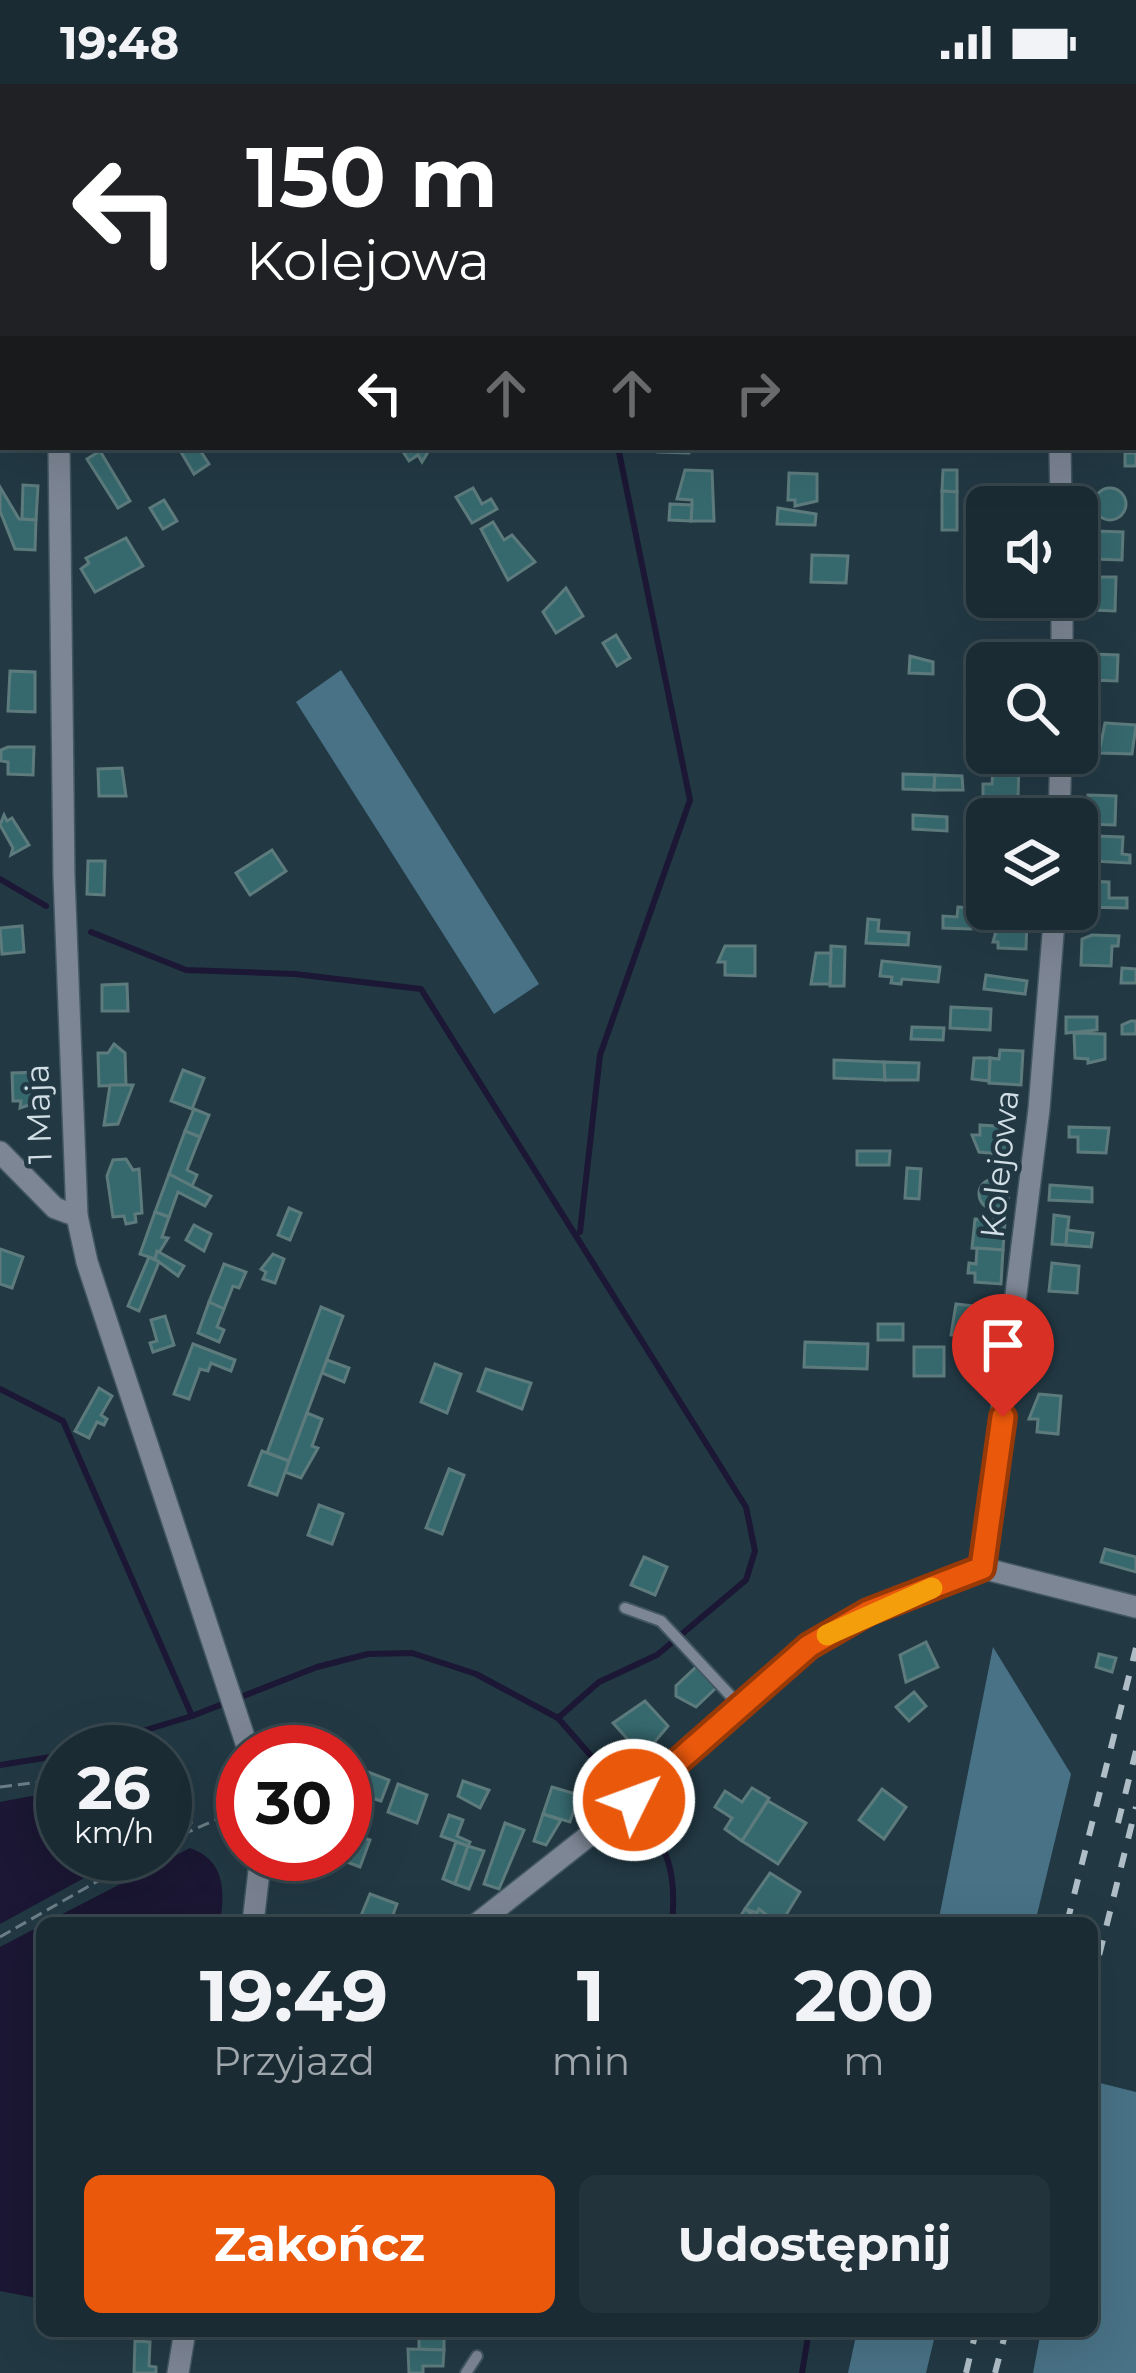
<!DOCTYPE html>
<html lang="pl">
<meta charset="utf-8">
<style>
:root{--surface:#1a2b33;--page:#23333b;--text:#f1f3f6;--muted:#9fa7ac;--line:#38474e;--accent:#ea580c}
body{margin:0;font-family:Montserrat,sans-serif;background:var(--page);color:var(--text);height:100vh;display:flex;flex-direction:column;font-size:45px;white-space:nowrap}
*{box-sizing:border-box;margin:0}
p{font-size:39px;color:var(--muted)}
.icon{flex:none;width:66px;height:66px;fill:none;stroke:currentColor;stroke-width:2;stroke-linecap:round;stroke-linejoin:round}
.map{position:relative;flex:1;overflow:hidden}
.sheet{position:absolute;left:36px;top:1833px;width:1062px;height:420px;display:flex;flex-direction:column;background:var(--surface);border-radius:18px;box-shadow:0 12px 48px #0002,0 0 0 3px var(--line)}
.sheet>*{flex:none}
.top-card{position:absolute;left:0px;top:0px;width:1137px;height:366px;box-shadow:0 12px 48px #0002,0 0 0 3px var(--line);background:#202124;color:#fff;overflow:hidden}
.fabs{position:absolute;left:966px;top:402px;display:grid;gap:24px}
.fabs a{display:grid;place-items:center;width:132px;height:132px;border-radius:18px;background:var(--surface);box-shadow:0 12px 48px #0002,0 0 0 3px var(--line);font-size:60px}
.speed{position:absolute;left:36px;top:1641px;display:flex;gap:24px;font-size:60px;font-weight:700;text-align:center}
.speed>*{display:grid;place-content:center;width:156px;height:156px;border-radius:50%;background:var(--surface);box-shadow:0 12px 48px #0002,0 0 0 3px var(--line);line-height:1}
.speed small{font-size:30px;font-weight:400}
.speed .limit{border:18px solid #d22;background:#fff;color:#111}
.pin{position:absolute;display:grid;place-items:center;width:102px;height:102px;color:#fff;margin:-123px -51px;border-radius:50% 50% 50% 0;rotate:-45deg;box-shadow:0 0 12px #0007}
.pin .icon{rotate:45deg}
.me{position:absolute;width:132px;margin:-66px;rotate:48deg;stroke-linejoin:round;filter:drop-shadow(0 0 9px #0008)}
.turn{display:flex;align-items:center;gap:42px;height:252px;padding:0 48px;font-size:54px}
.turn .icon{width:156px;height:156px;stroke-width:2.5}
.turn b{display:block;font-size:84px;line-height:102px}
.lanes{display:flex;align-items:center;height:114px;padding:0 48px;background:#0003;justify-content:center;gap:60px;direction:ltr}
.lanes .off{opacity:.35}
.eta{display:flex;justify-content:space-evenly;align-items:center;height:204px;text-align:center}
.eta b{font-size:72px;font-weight:700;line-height:84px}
.action{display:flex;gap:24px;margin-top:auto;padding:24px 48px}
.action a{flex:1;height:138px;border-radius:18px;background:var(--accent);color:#fff;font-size:48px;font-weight:700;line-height:138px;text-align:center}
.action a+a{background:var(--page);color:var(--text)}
.status{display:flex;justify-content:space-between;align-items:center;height:84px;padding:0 60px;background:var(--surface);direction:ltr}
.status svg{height:33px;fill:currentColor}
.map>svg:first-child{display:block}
</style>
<div class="status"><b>19:48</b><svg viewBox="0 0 49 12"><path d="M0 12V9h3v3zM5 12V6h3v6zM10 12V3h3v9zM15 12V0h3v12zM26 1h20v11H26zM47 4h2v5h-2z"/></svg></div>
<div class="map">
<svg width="1136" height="2289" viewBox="0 0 1136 2289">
<rect width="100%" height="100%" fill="#223944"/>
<g fill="#497286">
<polygon points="341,586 539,900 494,930 296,618"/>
<polygon points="993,1563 1071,1690 1035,1839 938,1839"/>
<polygon points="1092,1997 1136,2008 1136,2289 1033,2289 1041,2247 1092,2247"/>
<polygon points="857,2247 936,2247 926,2289 848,2289"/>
</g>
<g fill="#1b1734">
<polygon points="63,1706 63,1770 128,1770 0,1840 0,1718"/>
<path d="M190,1764C225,1776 225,1807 220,1839H45Z"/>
<polygon points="42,1841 42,2215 0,2207 0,1863"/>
</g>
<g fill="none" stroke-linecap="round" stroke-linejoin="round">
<g stroke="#1b1734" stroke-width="6">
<polyline points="692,3 693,0"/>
<polyline points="0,795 46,822"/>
<polyline points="91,848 186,886 295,890 421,905 746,1423 755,1467 746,1496 657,1571 599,1598 558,1634"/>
<polyline points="580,1148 600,971 690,716 618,363"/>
<polyline points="0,1305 63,1337 192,1632"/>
<polyline points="73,1668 192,1632 317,1583 368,1570 412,1569 476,1590 558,1634 627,1713"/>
<polyline points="0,1681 63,1671"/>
<path d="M635,1723C668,1761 677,1789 672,1839"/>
<polyline points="802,2289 809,2247"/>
</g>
</g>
<g fill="#36696e" stroke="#5d7b7d" stroke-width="3">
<polygon points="190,363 198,363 209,380 194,390 181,368"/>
<polygon points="400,363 431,363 422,378 418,371 409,377"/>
<polygon points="659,363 690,363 689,369 658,368"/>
<polygon points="100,367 130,417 118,424 87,375"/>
<rect x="1125" y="369" width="11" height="13"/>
<polygon points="685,386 712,387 714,437 691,437 692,416 677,415"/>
<polygon points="943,386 957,386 957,408 942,407"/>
<polygon points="789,389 817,390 817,417 795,422 795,416 788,416"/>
<polygon points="23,401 38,402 36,436 22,435"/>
<polygon points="0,403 19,435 36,436 35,466 15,465 0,427"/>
<circle cx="1110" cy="420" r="16"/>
<polygon points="473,404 482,420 491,415 497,425 472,439 456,413"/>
<polygon points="990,404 998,404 998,423 987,423 987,445 976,445 981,413 989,413"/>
<polygon points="1046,405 1047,423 1030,423 1030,406"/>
<polygon points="942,407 957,408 957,446 942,446"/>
<polygon points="164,416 177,437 163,445 150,424"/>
<polygon points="670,420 692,421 691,437 669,436"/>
<polygon points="778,424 816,430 815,441 777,440"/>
<polygon points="493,438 504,456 512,451 535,478 508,496 481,445"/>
<polygon points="1095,447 1123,448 1122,476 1094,475 1094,465 1088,464"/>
<polygon points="126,454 143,482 95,508 81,485 89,479 86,474"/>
<polygon points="812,471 848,472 846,499 811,498"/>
<polygon points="1093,493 1116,493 1115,527 1092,526"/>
<polygon points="566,504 583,532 556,549 543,528"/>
<polygon points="1014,513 1040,513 1040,519 1014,518"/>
<polygon points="616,551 630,574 617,582 603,559"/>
<polygon points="987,564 1004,564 1003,579 987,579 987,592 982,592"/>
<polygon points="1091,570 1118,571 1117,597 1091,596"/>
<polygon points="910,572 933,578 933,590 909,589"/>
<polygon points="10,587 35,588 35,628 8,627"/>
<polygon points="1105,639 1136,641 1132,670 1099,669"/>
<polygon points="8,663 34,663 33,691 8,690 8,678 1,677 1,666"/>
<polygon points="1000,679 1019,680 1018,714 995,713 993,723 983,723 983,700 992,700 993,686 1000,686"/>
<polygon points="122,684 126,712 99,712 98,685"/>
<polygon points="903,690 935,691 934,706 903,705"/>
<polygon points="935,691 962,692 963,706 934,706"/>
<polygon points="1088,711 1116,712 1115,741 1087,740"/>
<polygon points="4,731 7,737 12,734 29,761 11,771 13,764 0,741"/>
<polygon points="913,731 947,733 947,747 913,745"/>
<polygon points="1095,752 1123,753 1122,770 1130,771 1130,779 1093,777"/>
<polygon points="272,766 286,787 250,811 236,789"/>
<polygon points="88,777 105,777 104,811 87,810"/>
<polygon points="1084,797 1109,798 1109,814 1127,814 1127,824 1083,823"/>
<polygon points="958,823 971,824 971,845 943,844 943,832 957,833"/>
<polygon points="868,835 879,836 878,847 909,849 908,861 866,859"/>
<polygon points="999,836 1027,837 1026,865 998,864 998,858 993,858"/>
<polygon points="22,842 24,868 2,870 0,844"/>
<polygon points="1092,851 1119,852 1118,862 1112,862 1111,882 1081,881 1082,855"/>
<polygon points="725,862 755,862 755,892 725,891 725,878 718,878"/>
<polygon points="831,862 845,863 844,902 830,902"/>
<polygon points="816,869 831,869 830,900 811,900"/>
<polygon points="882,877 940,883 938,898 902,895 901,900 891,899 892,893 880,892"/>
<polygon points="1122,884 1136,885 1136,899 1121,899"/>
<polygon points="986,891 1027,897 1025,910 984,905"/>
<polygon points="127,900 128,927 102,927 102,901"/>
<polygon points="951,923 991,925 990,946 950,944"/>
<polygon points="1066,933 1097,933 1097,946 1066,949"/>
<polygon points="1131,937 1136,937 1136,950 1122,950 1122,941"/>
<polygon points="912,943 944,944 943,956 911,955"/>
<polygon points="1074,949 1105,950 1105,975 1088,979 1088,975 1075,974"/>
<polygon points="114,960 125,969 126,1001 99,1002 98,969 108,969"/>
<polygon points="1000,966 1023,967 1021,1001 989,999 990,974 999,975"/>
<polygon points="974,974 990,974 989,997 972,995"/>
<polygon points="834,976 884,978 885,996 834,994"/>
<polygon points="884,978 919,979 918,996 885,996"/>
<polygon points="183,986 204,994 192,1025 171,1017"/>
<polygon points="40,988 41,1017 20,1024 21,1017 13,1017 12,989"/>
<polygon points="110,1001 133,1001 118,1040 104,1041"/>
<polygon points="194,1025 209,1031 200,1053 185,1047"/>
<polygon points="980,1041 1012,1043 1010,1071 979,1068 972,1051 980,1051"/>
<polygon points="1069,1043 1109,1044 1106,1069 1078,1068 1078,1053 1069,1053"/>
<polygon points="185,1047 200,1053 187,1086 197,1091 192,1102 169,1090"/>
<polygon points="857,1067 890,1067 889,1081 857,1081"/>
<polygon points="126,1075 133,1086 139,1085 142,1129 135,1130 136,1138 126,1140 124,1132 113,1133 107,1092 113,1076"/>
<polygon points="907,1084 921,1085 919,1115 905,1114"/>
<polygon points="169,1090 211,1112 205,1122 178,1108 169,1133 155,1128"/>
<circle cx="994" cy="1110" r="15"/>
<polygon points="1050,1101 1092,1104 1092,1118 1049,1116"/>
<polygon points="289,1124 301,1129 290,1156 278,1151"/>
<polygon points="155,1128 169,1133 162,1153 168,1154 155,1175 140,1170"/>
<polygon points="1054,1131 1069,1133 1066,1161 1052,1160"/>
<polygon points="975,1135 1005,1137 1003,1166 972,1164"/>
<polygon points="194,1141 211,1150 204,1167 186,1156"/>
<polygon points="1067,1146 1093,1149 1091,1163 1066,1161"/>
<polygon points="977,1164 1003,1166 1001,1200 975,1198 975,1189 968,1189 969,1179 976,1180"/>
<polygon points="0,1165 23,1173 12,1204 0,1200"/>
<polygon points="157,1167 184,1182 178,1192 155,1175"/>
<polygon points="273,1170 284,1175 275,1199 263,1195 266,1188 261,1185"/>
<polygon points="149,1173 159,1178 139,1227 128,1222"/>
<polygon points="1052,1179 1079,1182 1077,1209 1049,1207"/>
<polygon points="224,1180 246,1188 239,1204 233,1202 224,1225 209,1218"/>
<polygon points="209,1218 224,1225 217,1243 224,1246 219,1258 198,1249"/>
<polygon points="956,1220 993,1224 989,1255 951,1251"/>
<polygon points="321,1223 343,1232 289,1377 267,1369"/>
<polygon points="165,1232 174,1261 153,1268 150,1259 157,1257 151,1236"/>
<rect x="878" y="1240" width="25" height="16"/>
<polygon points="805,1258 868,1260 867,1285 804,1283"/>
<polygon points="193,1260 235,1276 231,1287 211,1279 208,1287 200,1285 189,1315 174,1310"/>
<rect x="914" y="1263" width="30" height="29"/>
<polygon points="327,1276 349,1284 344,1298 322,1289"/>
<polygon points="435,1280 461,1290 447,1329 421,1318"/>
<polygon points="486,1285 531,1299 522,1325 478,1307"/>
<polygon points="99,1304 112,1312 101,1331 107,1335 104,1341 97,1338 89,1354 75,1347"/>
<polygon points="1039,1310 1061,1312 1058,1350 1037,1348 1038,1335 1029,1335"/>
<polygon points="307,1329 322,1335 312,1362 318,1364 301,1394 285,1388"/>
<polygon points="262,1367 289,1377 277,1411 249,1401"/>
<polygon points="449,1385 464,1391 442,1450 426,1444"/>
<polygon points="319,1421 343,1430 332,1460 308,1451"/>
<polygon points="1105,1465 1136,1473 1136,1488 1101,1478"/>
<polygon points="644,1473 667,1483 655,1511 631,1501"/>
<polygon points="926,1558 938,1583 906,1598 900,1571"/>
<polygon points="1099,1570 1116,1574 1112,1588 1096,1583"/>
<polygon points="697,1582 717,1603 696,1623 676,1612 676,1602"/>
<polygon points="914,1608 926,1622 909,1637 896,1623"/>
<polygon points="645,1617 668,1642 643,1672 613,1639"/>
<polygon points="368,1688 389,1696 381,1717 360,1710"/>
<polygon points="463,1697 489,1706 480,1724 458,1712"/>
<polygon points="398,1700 427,1711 417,1739 388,1728"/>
<polygon points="552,1703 579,1711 570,1738 543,1730"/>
<polygon points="752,1704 769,1714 742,1757 725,1745 732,1734 715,1723 725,1707 742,1718"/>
<polygon points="882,1705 906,1723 884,1755 859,1736"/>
<polygon points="768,1717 806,1739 778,1780 742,1757"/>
<polygon points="543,1730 561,1736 546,1761 534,1757"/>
<polygon points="449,1731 463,1736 457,1752 470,1758 468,1762 441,1752"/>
<polygon points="505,1739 524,1746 499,1805 484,1800"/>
<polygon points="348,1749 370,1756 360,1783 339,1775 345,1770"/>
<polygon points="456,1758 468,1762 455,1800 443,1795"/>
<polygon points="468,1762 484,1767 469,1805 455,1800"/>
<polygon points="770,1789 800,1808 781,1839 763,1839 768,1832 745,1825"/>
<polygon points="370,1810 397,1820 390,1839 360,1834"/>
<polygon points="745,1825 755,1832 759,1825 768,1832 763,1839 736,1839"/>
<polygon points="419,2251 444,2251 444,2266 419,2265"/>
<polygon points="135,2257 150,2258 149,2282 156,2283 156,2289 134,2289"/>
<polygon points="408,2265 444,2266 443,2282 423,2282 423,2289 409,2289"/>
</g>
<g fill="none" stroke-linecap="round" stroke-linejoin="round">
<g stroke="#425761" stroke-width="14">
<g id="lane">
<polyline points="625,1524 661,1537 741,1623"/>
<polyline points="466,2289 477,2272"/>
</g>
</g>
<g stroke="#425761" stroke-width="24">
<g id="street">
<polyline points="1057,0 1057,3"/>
<polyline points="114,3 122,3"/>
<polyline points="0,6 3,6"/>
<polyline points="59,363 64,792 77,1132 87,1178 249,1668"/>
<polyline points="1060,363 1061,423"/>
<polyline points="1062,513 1062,579"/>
<polyline points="1059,735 1061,669"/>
<polyline points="0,1068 55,1124 77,1132"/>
<polyline points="982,1484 1039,1025 1055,825"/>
<polyline points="982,1484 1136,1523"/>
<polyline points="253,1839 261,1770"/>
<polyline points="478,1839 634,1716 809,1562 868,1528 982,1484"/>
<polyline points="178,2289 185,2247"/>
</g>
</g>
<g stroke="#6c7f88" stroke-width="3" stroke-dasharray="12 6" stroke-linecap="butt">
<polyline points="0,1703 63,1695"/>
<polyline points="165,1706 192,1740"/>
<polyline points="165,1758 243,1724"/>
<polyline points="0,1853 145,1770"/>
</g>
<use href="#lane" stroke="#7d8695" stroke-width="10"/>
<use href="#street" stroke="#7d8695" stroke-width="21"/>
<g stroke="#afbec6" stroke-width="6" stroke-dasharray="15 15" stroke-linecap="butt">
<polyline points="1118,1739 1136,1667"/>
<polyline points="1067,1839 1136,1564"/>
<polyline points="1092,1900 1136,1723"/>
<polyline points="966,2289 976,2247"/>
<polyline points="995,2289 1006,2247"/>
</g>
</g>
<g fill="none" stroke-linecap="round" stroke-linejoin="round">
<g stroke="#983908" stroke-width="30">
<polyline id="route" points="634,1716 809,1562 868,1528 982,1484 1003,1333"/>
</g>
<use href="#route" stroke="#ea580c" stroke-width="21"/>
<polyline stroke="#f59e0b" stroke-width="21" points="827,1551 932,1504"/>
</g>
<g text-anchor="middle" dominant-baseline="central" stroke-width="9" stroke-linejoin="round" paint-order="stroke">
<g font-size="33" fill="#d1dee5" stroke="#223944">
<text transform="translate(38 1030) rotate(-92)">1 Maja</text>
<text transform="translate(999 1080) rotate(-84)">Kolejowa</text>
</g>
</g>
</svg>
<div class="fabs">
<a><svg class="icon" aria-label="sound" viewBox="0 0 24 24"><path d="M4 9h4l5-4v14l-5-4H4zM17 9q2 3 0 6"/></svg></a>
<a><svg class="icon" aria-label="search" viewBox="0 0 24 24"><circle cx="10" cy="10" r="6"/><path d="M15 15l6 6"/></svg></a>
<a><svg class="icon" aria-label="layers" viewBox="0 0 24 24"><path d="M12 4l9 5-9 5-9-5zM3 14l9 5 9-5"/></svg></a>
</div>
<div class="speed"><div>26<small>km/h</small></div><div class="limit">30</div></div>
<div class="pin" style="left:1003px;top:1333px;background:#d93025"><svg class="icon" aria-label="arrive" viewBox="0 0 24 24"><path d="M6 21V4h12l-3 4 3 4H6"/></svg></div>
<svg class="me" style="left:634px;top:1716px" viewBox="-20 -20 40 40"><circle r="17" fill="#ea580c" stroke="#fff" stroke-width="3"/><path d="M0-11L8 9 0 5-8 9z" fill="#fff"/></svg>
<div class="top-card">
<div class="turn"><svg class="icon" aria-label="left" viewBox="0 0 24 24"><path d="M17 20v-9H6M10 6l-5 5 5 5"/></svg><div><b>150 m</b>Kolejowa</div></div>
<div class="lanes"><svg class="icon" aria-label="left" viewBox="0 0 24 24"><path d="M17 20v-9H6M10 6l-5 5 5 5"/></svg><svg class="icon off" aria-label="ahead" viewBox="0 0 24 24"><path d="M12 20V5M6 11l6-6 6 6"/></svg><svg class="icon off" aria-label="ahead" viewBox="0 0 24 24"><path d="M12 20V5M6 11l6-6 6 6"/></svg><svg class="icon off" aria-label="right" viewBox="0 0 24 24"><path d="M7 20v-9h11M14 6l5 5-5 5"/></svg></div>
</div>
<section class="sheet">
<div class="eta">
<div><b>19:49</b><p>Przyjazd</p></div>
<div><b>1</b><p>min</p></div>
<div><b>200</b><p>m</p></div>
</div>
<div class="action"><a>Zakończ</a><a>Udostępnij</a></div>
</section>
</div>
